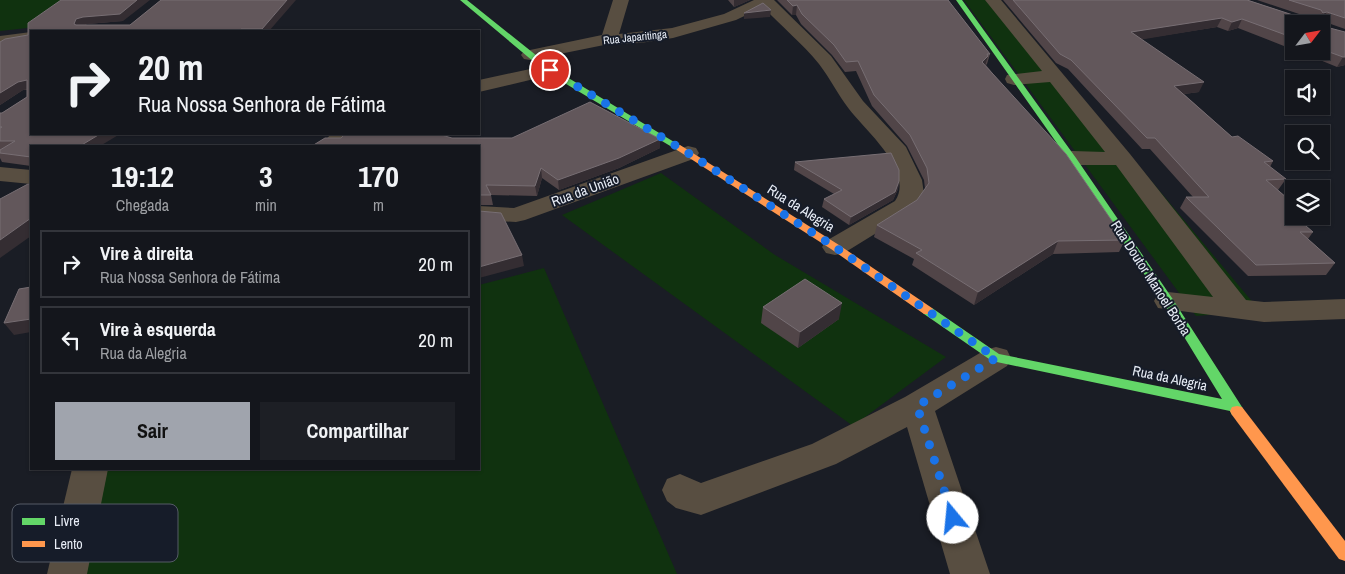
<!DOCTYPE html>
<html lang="pt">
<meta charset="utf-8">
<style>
:root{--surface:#14161c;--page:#1d1f25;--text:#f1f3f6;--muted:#9d9fa3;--line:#33353b;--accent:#a0a4ad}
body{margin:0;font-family:"Archivo Narrow",sans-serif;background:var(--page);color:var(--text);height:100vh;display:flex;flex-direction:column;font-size:19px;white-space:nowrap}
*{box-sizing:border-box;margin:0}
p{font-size:16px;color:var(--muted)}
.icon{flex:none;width:28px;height:28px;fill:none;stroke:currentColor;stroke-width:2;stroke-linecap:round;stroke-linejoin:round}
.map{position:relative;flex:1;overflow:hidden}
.details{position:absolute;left:30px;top:145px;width:450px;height:325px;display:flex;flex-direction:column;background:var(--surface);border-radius:0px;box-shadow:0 1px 4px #0004,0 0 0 1px var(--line)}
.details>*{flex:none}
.banner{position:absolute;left:30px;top:30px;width:450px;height:105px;border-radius:0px;box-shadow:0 1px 4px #0004,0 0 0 1px var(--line);background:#14161c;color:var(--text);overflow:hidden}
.needle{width:32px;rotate:59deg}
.buttons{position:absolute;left:1285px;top:15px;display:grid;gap:10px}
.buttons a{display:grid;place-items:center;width:45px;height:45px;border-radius:0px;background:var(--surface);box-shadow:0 1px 4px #0004,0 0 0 1px var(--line);font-size:25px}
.pin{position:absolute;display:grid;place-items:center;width:42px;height:42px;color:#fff;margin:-21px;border:2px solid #fff;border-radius:50%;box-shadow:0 1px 5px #0007}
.me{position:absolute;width:55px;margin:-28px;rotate:343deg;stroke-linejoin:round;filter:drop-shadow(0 0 4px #0008)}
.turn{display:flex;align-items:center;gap:18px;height:105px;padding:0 25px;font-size:22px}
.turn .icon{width:65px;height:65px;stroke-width:2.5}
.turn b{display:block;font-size:35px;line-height:42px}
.eta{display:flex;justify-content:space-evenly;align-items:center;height:85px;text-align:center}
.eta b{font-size:30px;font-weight:800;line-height:35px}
.button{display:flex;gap:10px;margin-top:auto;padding:10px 25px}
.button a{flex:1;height:58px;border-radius:0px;background:var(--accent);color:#111;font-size:20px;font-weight:800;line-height:58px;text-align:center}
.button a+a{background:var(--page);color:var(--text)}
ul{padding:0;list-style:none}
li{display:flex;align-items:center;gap:15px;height:68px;margin:0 10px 8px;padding:0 15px;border:2px solid var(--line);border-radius:0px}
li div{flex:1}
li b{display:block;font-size:19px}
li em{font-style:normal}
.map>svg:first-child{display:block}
</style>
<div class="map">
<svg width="1345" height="574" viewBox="0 0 1345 574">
<rect width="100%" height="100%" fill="#1a1d25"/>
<g fill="#10320f">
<polygon points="0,0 68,0 27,28 0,31"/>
<polygon points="964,0 1000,0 1260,311 1196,316"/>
<polygon points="661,173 775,255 946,357 853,426 562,215"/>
<polygon points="544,268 677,574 77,574 98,469 479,469 479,285"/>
</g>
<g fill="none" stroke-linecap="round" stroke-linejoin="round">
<g fill="#584e41" fill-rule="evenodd">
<path d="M613,0H629L619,34L672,28L724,14L754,0H774L831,56L863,101L906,147L922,180L924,194L912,211L844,253L835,255L826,253L822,247L826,241L895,201C915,172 865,130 849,109C838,95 830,78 819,64C803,44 781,26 763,7L736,20L673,38L640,43L609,44L530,60L524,59L521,55L524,51L530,50L602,35Z"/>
<polygon points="985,0 1001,0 1130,154 1246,300 1264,302 1345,299 1345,319 1264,322 1158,308 1154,301 1158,294 1168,292 1213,297 1116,165 1072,165 1064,163 1061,158 1064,153 1072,151 1105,152 1050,82 1014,85 1007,83 1005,79 1007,75 1042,71"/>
<polygon points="31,32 31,42 0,46 0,36"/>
<polygon points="549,65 555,66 558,70 555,74 479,92 479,80"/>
<polygon points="331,134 353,134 343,146 320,146"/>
<polygon points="688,146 696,148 699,153 696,158 525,220 516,222 479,220 479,206 514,208"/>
<polygon points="0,167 31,170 31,184 0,181"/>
<polygon points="996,347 1007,350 1011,358 1007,366 935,411 990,574 950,574 907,427 836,464 701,515 676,508 667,501 662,490 667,479 680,474 701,483 812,444 905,397 985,350"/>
<polygon points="72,469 108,469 87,574 47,574"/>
</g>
<g fill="#63d668" fill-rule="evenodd">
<polygon points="460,0 467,0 552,68 684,148 680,151 677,150 546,72"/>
<polygon points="956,0 962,0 1076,158 1172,298 1242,407 1244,411 1242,415 1237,416 1232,415 1230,411 992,361 924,314 922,311 924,308 932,308 999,354 1222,399 1164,304 1068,159"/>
</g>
<g fill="#ff974d" fill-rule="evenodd">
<polygon points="680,145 839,245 932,308 934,311 932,314 924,314 831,249 677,150 677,146"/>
<polygon points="1237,406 1242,407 1345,541 1345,561 1339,559 1232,415 1230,411 1232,407"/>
</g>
</g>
<g fill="#514548">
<polygon points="161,0 269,31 31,31 31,166 2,162 0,158 0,113 2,113 27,97 27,90 23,90 0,105 0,42 28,35 28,23 123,21 87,24 85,25 130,25"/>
<polygon points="728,0 750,0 734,7"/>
<polygon points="777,0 948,0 990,54 987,64 986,65 1125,240 1119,252 1053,254 974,305 912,265 914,259 874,237 877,225 917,200 925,189 924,180 907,146 872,106 856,71 845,72 832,55 801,24 796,15 792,15"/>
<polygon points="1003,0 1248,0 1299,17 1308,17 1257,0 1345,0 1345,29 1325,22 1326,27 1345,32 1345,65 1337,67 1298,51 1321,51 1321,24 1294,24 1294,50 1238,28 1228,31 1217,27 1141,39 1199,92 1184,94 1232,137 1273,161 1270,167 1286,179 1278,190 1294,204 1293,215 1313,232 1308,239 1335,263 1326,275 1248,276 1180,208 1186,197 1193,197 1150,149 1142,149 1068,69 1056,63"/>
<polygon points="452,138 660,139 660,148 619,168 559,190 542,178 537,196 491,195 493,205 479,205 479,146"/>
<polygon points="795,162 899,181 898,189 893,200 849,225 822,207 824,199 834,194 794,170"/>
<polygon points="763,307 839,319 798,348 761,323"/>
</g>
<g fill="#342d32">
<polygon points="137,0 150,0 123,21 87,24 80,27 78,31 74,24 76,19 83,17"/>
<polygon points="287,0 296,0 269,31 263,31 262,29"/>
<polygon points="734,0 750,0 734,7"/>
<polygon points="797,5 796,15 792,15 793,6"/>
<polygon points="771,10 770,17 744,19 744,13"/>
<polygon points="1327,12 1322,21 1318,22 1323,13"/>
<polygon points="1222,18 1217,27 1127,42 1131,32"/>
<polygon points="1242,19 1238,28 1228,31 1232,22"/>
<polygon points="988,56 985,66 982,62"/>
<polygon points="1343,57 1345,57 1345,65 1337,67"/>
<polygon points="27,80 31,89 23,90 0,105 0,93 18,82"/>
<polygon points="1204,82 1199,92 1169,96 1174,86"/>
<polygon points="100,134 120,134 100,146 80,146"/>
<polygon points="660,139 660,148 619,168 559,190 558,180"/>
<polygon points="541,168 542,178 537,196 535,186"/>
<polygon points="899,181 898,189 893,200 849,225 851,217"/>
<polygon points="31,218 31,236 0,258 0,240"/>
<polygon points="1058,241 1053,254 974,305 978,292"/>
<polygon points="522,255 524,266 479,278 479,267"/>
<polygon points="842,303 839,319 798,348 800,332"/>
<polygon points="31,319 31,332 14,335 4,323"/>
</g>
<g fill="#62575b" stroke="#776e73">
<polygon points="61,0 137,0 120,14 83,17 76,19 74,24 76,25 130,25 161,0 287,0 262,29 241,29 239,31 31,31 31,134 100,134 80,146 31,146 31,157 0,153 0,150 15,141 0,141 0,128 2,127 0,127 0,113 2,113 27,97 27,80 18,82 0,93 0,42 5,39 28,35 28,23"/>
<polygon points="787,0 948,0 990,54 987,54 988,56 982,62 1066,154 1125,240 1058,241 978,292 916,253 922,250 877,225 917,200 929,183 927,168 910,135 874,95 858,61 846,62 834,45 802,14 797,5 793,6"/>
<polygon points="1013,0 1247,0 1299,17 1324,17 1326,27 1345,32 1345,57 1343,57 1321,49 1321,24 1294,24 1294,38 1242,19 1232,22 1222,18 1131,32 1204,82 1174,86 1232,137 1238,136 1273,161 1264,162 1286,179 1266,180 1294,204 1294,208 1285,208 1313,232 1300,232 1335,263 1256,265 1186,197 1209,197 1155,138 1147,138 1071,60 1060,54"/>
<polygon points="1289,0 1345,0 1345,18 1327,12 1323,13 1321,10"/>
<polygon points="763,3 771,10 744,13"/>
<polygon points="590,102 660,139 619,158 558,180 541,168 535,186 486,185 491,195 479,195 479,146 312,146 325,138 341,138 345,134 438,134 452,138 512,138"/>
<polygon points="891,153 899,170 899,181 895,192 851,217 824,199 842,190 795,162"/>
<polygon points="28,184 31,185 31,218 0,240 0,199"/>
<polygon points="479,211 501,213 522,255 479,267"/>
<polygon points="805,279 842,303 800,332 763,307"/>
<polygon points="31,287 31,319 4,323 19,289"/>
</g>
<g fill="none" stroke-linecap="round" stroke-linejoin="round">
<polyline stroke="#1a73e8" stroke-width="9" stroke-dasharray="0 16.2" points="550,70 688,153 835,247 996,358 917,406 953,518"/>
</g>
<g text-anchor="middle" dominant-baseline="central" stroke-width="4" stroke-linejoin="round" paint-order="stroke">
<g font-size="11" fill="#e8edf6" stroke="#161c29">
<text transform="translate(635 37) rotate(-6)">Rua Japaritinga</text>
</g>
<g font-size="14" fill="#e8edf6" stroke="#161c29">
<text transform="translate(585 190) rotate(-20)">Rua da União</text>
<text transform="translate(801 208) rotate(32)">Rua da Alegria</text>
<text transform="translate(1151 278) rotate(57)">Rua Doutor Manoel Borba</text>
<text transform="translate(1170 378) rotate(12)">Rua da Alegria</text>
</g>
</g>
<rect x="12" y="504" width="166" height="58" rx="8" fill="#161c29" stroke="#555b66" stroke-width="1"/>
<rect x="22" y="518" width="23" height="7" fill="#63d668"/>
<rect x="22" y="541" width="23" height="6" fill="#ff974d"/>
<g font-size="14" fill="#e8edf6">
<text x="54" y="526">Livre</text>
<text x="54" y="549">Lento</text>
</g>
</svg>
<div class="buttons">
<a><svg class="needle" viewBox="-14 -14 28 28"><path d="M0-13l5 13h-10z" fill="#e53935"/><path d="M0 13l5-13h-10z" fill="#9d9fa3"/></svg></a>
<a><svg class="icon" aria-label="sound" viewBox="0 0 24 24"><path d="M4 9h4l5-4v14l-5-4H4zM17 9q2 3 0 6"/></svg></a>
<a><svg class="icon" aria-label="search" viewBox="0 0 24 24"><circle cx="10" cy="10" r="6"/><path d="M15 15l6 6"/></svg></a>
<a><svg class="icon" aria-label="layers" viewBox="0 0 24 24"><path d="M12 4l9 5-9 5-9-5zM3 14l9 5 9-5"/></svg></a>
</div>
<div class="pin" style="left:550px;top:70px;background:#d93025"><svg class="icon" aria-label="arrive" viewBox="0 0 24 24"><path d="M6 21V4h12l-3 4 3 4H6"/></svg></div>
<svg class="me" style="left:953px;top:518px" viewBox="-20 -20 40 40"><circle r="19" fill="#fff"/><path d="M0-13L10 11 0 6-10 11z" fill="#1a73e8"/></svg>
<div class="banner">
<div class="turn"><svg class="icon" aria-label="right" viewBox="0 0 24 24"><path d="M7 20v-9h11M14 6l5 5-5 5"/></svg><div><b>20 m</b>Rua Nossa Senhora de Fátima</div></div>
</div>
<section class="details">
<div class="eta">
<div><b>19:12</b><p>Chegada</p></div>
<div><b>3</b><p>min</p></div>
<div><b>170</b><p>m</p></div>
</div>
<ul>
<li><svg class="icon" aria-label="right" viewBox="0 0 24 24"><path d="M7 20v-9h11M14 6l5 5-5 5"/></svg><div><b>Vire à direita</b><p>Rua Nossa Senhora de Fátima</p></div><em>20 m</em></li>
<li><svg class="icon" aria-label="left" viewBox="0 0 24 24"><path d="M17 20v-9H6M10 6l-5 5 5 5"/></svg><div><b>Vire à esquerda</b><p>Rua da Alegria</p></div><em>20 m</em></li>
</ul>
<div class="button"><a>Sair</a><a>Compartilhar</a></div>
</section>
</div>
